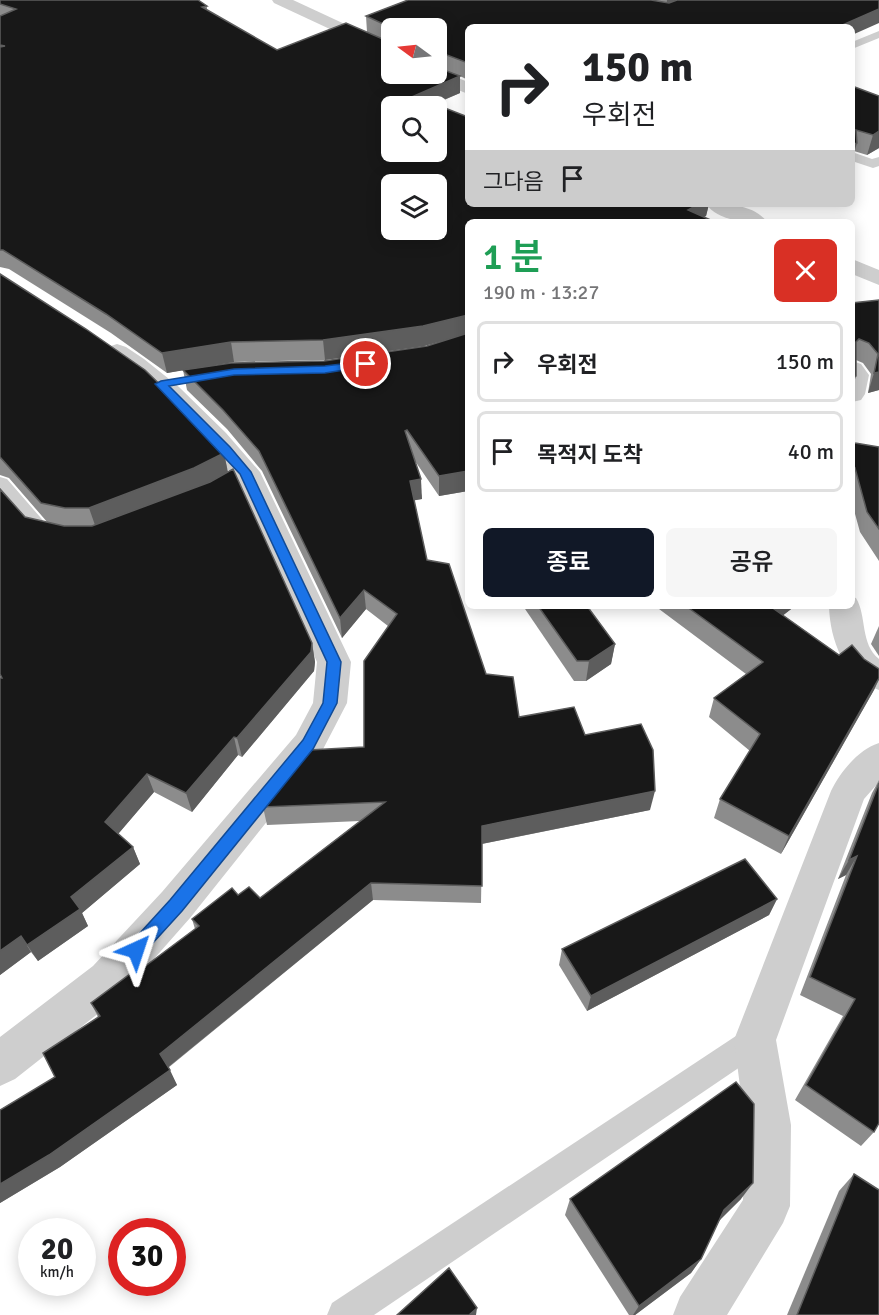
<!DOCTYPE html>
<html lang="ko">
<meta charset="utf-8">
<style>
:root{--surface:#fff;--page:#f6f6f6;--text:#202124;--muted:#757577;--line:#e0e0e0;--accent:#111827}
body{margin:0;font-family:Signika,"Noto Sans KR",sans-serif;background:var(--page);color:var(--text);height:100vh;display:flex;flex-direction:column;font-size:22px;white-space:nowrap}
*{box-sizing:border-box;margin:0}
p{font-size:20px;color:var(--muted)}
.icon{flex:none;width:33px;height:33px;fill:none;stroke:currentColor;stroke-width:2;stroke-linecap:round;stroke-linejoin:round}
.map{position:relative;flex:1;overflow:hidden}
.panel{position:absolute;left:465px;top:219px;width:390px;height:390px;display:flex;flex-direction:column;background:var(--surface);border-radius:9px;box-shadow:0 3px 15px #0003}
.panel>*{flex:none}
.top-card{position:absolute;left:465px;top:24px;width:390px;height:183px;border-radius:9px;box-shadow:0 3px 15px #0003;background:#fff;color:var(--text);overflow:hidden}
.needle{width:39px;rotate:285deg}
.tools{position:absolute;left:381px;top:18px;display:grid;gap:12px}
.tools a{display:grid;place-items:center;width:66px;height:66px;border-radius:9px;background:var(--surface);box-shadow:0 3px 15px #0003;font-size:30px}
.speed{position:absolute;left:18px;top:1218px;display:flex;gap:12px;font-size:30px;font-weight:700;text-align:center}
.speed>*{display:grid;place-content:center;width:78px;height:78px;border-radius:50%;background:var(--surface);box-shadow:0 3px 15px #0003;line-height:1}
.speed small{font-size:15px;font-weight:400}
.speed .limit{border:9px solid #d22;background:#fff;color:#111}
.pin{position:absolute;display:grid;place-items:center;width:51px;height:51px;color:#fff;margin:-26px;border:3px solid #fff;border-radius:50%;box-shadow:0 2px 6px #0007}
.me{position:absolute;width:66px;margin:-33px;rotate:42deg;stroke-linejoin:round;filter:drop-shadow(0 0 4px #0008)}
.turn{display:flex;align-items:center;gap:21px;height:126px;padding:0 18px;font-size:27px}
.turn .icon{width:78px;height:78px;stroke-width:2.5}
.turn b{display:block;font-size:42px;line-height:51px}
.then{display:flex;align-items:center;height:57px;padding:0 18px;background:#0003;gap:12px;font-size:22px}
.round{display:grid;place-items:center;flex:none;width:63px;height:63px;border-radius:9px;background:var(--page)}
.summary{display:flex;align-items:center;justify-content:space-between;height:102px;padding:0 18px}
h1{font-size:36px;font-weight:600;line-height:45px;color:#1e9e55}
.action{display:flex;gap:12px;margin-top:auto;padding:12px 18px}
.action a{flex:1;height:69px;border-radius:9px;background:var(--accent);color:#fff;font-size:24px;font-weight:600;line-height:69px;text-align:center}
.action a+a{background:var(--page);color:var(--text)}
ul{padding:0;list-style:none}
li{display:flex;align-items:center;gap:18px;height:81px;margin:0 12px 9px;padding:0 6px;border:3px solid var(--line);border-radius:9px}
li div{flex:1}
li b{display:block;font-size:22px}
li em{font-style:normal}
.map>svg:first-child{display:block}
</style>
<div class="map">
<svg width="879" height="1315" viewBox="0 0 879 1315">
<rect width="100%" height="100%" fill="#fff"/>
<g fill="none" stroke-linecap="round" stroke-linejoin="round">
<g fill="#cecece" fill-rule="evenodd">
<polygon points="879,31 879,38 852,49 852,42"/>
<polygon points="852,152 872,159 879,157 879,166 873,168 852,161"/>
<polygon points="0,477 7,479 47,525 61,528 64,533 61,538 54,540 33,535 0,496"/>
<polygon points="755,1026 765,1030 770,1040 765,1050 374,1315 327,1315 332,1303 745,1030"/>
</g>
<g fill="#cecece" fill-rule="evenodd">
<polygon points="117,344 126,347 144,359 179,387 226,433 260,472 351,662 347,703 320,755 190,918 123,994 15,1079 0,1086 0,1037 93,966 162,892 296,735 313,703 317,662 233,475 161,398 108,357 104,352 108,347"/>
<polygon points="852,361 861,364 869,375 865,394 861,400 852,402"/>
<path d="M852,597L856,598C867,616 860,644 879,659V690C844,679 830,640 829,606H852Z"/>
<path d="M879,743V782L864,799L776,1040L791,1125L790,1206L783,1223L727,1315H673L680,1297L743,1200L745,1125L734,1040L831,791C840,772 859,749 879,743Z"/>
</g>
<g fill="#cecece" fill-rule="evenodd">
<polygon points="272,0 293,0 392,46 392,58 274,3"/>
<polygon points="436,69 468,82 468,94 429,78 426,74 436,74"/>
<path d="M706,204C726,204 754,204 767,222C747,222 719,222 706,204Z"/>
<polygon points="852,259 879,270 879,285 852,274"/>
</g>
</g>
<g fill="#8c8c8c" fill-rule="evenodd">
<path d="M0,0L207,6V11L277,50L436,74V28H392V43L367,32L366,16L408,0H879L468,27V80L460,76V93L435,104L468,204H709L706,216L468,222V491L439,496L415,461L422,499L414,500L427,560L486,674L519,717L585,735L650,810L482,844L481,903L373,900L168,1068L177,1085L60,1167L0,1203V1110L55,1077L98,1017L91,1003L136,973L195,929L192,919L238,895L260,898L360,821L267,825L263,807L364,747L388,626L366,609L342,638L262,471L227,429L187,390L183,370L167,373L111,333L9,269L0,267ZM446,340L427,346L324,361L183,370L234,362L325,360L424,346Z"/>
<polygon points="852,86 879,148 867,155 854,151 852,160"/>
<polygon points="0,274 224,453 228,472 312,643 315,662 314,671 242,757 238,755 192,812 154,792 118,834 133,847 140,864 82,913 88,926 38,961 31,952 0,975 1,678 0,676 0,489 25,517 48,523 9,478 0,475"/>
<polygon points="879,300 879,390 868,393 871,374 863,363 856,360 852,303"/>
<polygon points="852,442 855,443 879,447 879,561 860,532 852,503"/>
<polygon points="523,606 587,606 615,644 611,664 586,681 574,681"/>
<polygon points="655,606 795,606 783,615 839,655 864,659 879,669 879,680 874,690 781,854 714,818 720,799 750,751 709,717 714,698 746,674"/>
<polygon points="879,626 879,656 871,644"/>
<polygon points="879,780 879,1123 874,1132 861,1146 795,1100 843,1016 800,995 846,875 838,879 872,793"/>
<polygon points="777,899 769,915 587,1011 559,965 562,949"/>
<polygon points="854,1174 879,1315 787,1315 839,1191"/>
<polygon points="570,1199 741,1199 720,1219 701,1259 691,1273 635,1315 629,1315 565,1215"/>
</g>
<g fill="#5d5d5d">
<polygon points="667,0 689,0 666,9"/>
<polygon points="879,9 879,23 852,35 852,27 838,27"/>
<polygon points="460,76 460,93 429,106 414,96"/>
<polygon points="879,131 879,148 867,155 873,135"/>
<polygon points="857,143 852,160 852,145"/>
<polygon points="699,204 709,204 706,216 696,222 688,210"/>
<polygon points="468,315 467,334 424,346 325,360 323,340"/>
<polygon points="231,342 234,362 167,373 162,353"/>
<polygon points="879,372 879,390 868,393 874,373"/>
<polygon points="856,376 852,389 852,377"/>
<polygon points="224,453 228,473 198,488 96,528 89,508"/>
<polygon points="468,471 468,491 439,496 439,476"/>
<polygon points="421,479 422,499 411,501 410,481"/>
<polygon points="364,590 366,609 342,638 340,618"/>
<polygon points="777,606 795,606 767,628 774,609"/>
<polygon points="312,643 315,662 314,671 242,757 237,738"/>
<polygon points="615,644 611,664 586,681 589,661"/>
<polygon points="879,678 874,690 781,854 789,836"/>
<polygon points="234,737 238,755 192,812 186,793"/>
<polygon points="147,774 154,792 113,840 105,822"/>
<polygon points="655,791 650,810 481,844 482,826"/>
<polygon points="133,847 140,864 82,913 88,926 38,961 27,945 71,897"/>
<polygon points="857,856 846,875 838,879 849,860"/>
<polygon points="371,883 373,900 167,1068 160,1054"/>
<polygon points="777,899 769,915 587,1011 591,996"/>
<polygon points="21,936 31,952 0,975 0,951"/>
<polygon points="170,1070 177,1085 60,1167 0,1203 0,1184"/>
<polygon points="753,1183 741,1199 714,1226 724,1210"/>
<polygon points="701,1259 691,1273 635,1315 633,1315 639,1306"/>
<polygon points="477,1308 476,1315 469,1315"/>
</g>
<g fill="#181818" stroke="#5d5d5d" stroke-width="1.5" fill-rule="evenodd">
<path d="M0,0H198L207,6L202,7L277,50L346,23L392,43V74H436V67L460,76L414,96L468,117V204H699L688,210L715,222H468V315L423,326L323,340L231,342L162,353L106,314L3,250H0V47L5,46L0,45V16L16,9L0,4ZM392,106H436V152H392ZM392,184H436V230H392Z"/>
<polygon points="408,0 651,0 669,3 677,0 879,0 879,9 838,27 468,27 468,63 436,51 436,28 392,28 366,16"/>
<polygon points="852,86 879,96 879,131 873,135 856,130 857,143 852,145"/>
<polygon points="0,274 86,329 145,370 178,402 224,453 194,468 89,508 65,508 41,503 0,457"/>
<polygon points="879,300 879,372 874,373 878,354 869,343 859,339 856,342 856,376 852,377 852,303"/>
<polygon points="468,333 468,471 439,476 407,430 405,431 421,479 410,481 427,560 449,564 486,674 513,677 519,717 574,707 585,735 641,724 653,750 655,791 482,826 482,886 371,883 160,1054 170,1070 49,1155 0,1184 0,1110 55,1077 43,1053 100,1016 91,1003 134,971 136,973 199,926 192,919 232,888 238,895 249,887 260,898 385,802 263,807 309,750 364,747 364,661 397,614 364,590 340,618 259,451 223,410 183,370 231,363 324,361 427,346"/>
<polygon points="852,442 855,443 879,447 879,529 867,512 855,468 852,470"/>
<polygon points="233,469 312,643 311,652 237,738 234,737 186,793 147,774 105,822 133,847 71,897 80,909 27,945 21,936 0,951 0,678 2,678 0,674 0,489 25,517 64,526 92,526 210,482"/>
<polygon points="538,606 587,606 615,644 589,661 577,661"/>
<polygon points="686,606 777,606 774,609 839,655 852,645 864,659 879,669 879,678 789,836 720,799 760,734 714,698 763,662"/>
<polygon points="879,783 879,1123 874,1132 806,1085 855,999 810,977 857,856 849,860"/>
<polygon points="745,859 777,899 591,996 562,949"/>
<polygon points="736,1082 754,1104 753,1183 724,1210 701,1259 639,1306 570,1199"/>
<polygon points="854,1174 879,1190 879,1315 797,1315"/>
<polygon points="449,1268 477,1308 469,1315 397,1315"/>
</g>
<polygon fill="#1a73e8" stroke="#114b97" stroke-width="1.5" points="366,361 370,362 370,366 325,373 234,375 169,386 230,447 251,472 341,662 337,703 313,749 182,911 142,955 136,958 130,955 127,950 130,944 170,900 303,740 323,703 327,662 240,474 155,384 161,381 234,369 325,366"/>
</svg>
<div class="tools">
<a><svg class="needle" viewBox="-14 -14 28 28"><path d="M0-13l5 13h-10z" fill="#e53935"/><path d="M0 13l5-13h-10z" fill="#757577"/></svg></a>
<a><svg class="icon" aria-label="search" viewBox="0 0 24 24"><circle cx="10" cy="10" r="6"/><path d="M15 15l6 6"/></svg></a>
<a><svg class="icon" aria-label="layers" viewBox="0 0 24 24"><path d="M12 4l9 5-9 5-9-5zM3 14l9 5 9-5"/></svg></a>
</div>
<div class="speed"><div>20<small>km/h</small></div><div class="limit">30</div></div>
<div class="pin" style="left:366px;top:364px;background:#d93025"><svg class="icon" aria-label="arrive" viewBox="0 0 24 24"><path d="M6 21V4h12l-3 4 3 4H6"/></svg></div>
<svg class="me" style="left:136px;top:950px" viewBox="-20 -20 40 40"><path d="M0-17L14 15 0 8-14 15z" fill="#1a73e8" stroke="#fff" stroke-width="4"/></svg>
<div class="top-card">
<div class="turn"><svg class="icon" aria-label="right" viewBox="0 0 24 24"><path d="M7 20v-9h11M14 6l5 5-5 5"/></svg><div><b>150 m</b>우회전</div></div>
<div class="then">그다음<svg class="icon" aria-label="arrive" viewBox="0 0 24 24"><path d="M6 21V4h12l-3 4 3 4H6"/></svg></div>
</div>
<section class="panel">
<div class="summary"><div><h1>1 분</h1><p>190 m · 13:27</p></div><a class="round" style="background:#d93025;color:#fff"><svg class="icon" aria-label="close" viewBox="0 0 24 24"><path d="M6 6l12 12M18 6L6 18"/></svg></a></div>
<ul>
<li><svg class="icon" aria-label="right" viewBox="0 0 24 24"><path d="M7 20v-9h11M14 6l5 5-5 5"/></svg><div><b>우회전</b></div><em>150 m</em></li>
<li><svg class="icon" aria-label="arrive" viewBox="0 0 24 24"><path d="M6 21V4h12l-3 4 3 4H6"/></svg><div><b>목적지 도착</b></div><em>40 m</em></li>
</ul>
<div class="action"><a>종료</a><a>공유</a></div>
</section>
</div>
